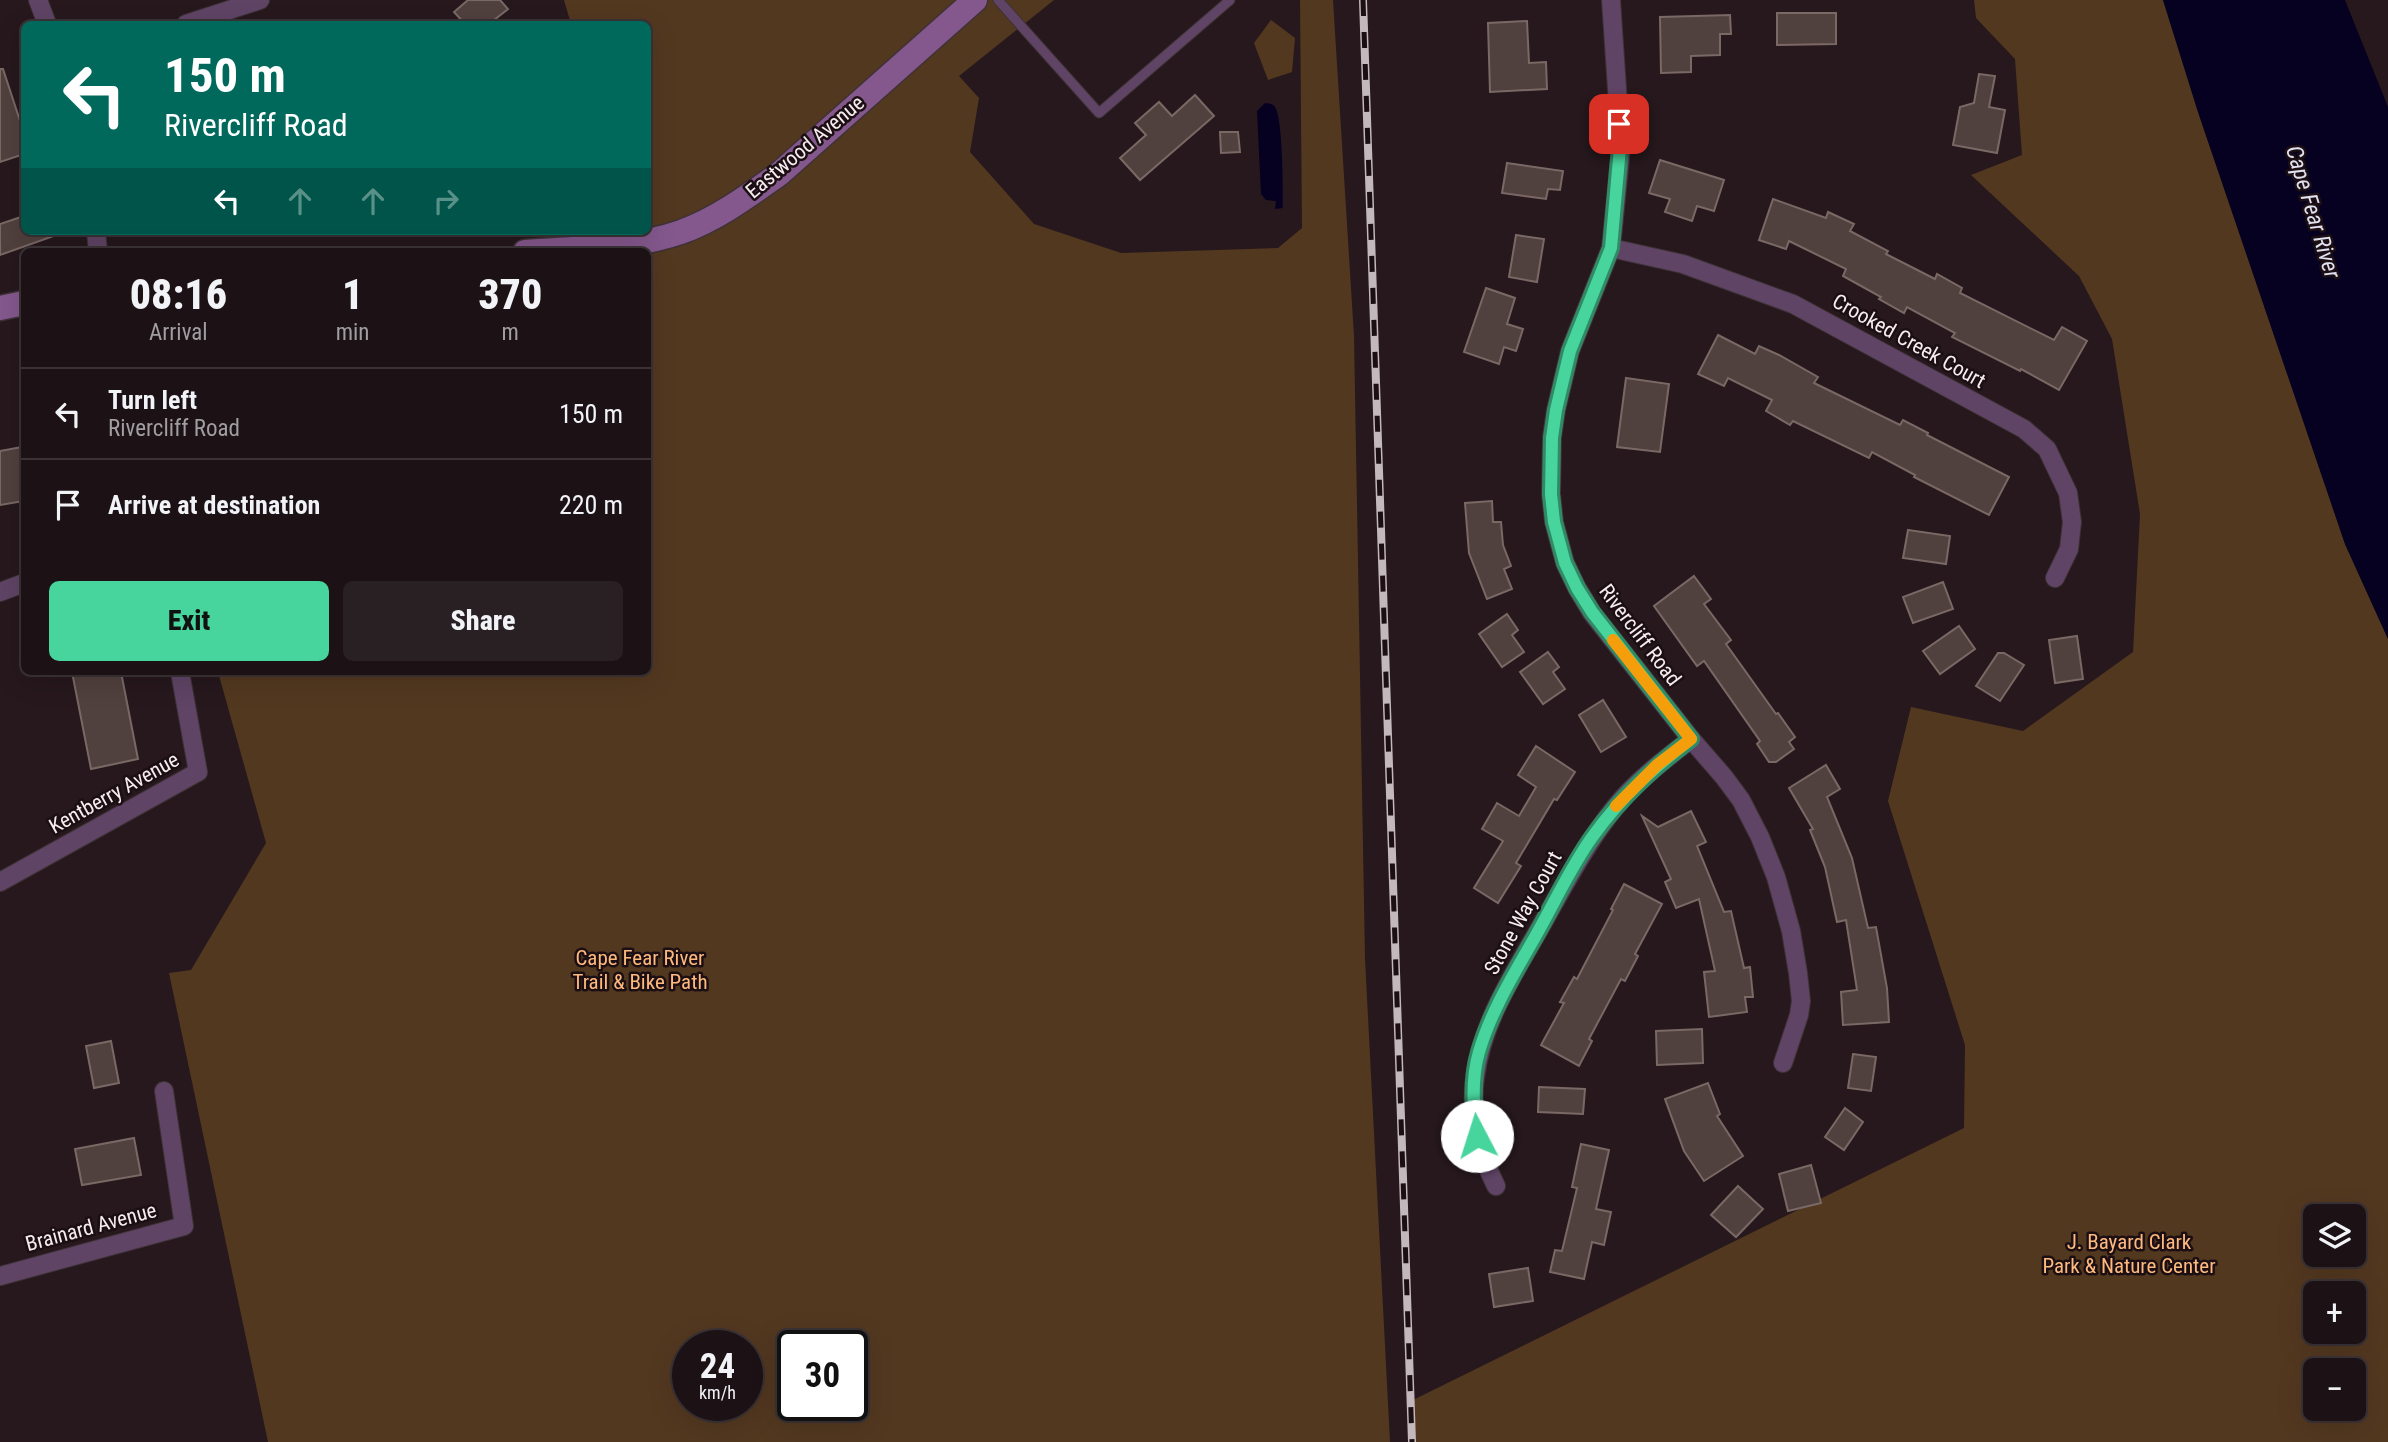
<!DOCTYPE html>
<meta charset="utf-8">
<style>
:root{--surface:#1c1216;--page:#292023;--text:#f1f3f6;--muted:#a09ea1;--line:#3a3235;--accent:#48d49d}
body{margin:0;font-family:"Roboto Condensed",sans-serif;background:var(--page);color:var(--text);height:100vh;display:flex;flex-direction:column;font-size:26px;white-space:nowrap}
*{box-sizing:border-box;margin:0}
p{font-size:23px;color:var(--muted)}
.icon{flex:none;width:38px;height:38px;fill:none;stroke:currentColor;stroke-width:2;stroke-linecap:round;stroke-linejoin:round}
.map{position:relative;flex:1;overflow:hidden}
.side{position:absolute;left:21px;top:248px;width:630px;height:427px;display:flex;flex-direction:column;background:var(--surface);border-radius:10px;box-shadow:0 7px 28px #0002,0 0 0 2px var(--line)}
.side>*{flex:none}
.guide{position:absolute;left:21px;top:21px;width:630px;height:214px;border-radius:10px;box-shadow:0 7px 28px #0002,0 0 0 2px var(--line);background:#00695c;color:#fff;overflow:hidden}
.controls{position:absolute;left:2303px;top:1204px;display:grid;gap:14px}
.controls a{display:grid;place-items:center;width:63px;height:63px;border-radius:10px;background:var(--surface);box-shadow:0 7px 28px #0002,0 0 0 2px var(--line);font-size:35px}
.speed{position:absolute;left:672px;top:1330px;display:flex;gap:14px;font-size:35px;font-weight:700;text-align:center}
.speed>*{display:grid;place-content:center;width:91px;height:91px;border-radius:50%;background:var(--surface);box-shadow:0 7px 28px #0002,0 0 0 2px var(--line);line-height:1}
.speed small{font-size:18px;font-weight:400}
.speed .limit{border:4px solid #111;border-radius:10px;background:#fff;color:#111}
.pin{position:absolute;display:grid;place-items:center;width:60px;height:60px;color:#fff;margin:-30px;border-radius:14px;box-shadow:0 4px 10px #0006}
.me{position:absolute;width:77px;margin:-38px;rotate:355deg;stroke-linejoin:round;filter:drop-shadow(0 0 5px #0008)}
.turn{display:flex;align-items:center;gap:24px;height:147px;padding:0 28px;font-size:32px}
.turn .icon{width:91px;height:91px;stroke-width:2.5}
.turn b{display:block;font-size:49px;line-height:60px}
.lanes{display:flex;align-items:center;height:66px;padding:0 28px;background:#0003;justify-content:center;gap:35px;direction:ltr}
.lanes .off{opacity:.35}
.eta{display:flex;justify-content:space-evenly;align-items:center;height:119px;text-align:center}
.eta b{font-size:42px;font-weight:800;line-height:49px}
.action{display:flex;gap:14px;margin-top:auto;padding:14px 28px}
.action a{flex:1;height:80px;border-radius:10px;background:var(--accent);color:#111;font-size:28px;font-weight:800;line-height:80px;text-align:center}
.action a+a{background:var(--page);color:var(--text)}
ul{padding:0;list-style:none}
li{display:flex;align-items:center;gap:21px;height:91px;padding:0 28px;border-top:2px solid var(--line)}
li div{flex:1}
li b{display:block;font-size:26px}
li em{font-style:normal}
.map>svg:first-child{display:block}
</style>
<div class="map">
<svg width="2388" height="1442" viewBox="0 0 2388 1442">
<rect width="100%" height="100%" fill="#26181d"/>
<g fill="#533820" fill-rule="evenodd">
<path d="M564,0H1054L959,76L979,98L970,152L1034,224L1121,253L1278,248L1302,228L1300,0H1333L1354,336L1365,959L1390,1442H268L169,973L191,970L266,843L218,672H648V252H585L592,234L602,231H648V24H571ZM688,1346H747V1405H688ZM793,1346H852V1405H793Z"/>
<path d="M1974,0H2163L2198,112L2345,544L2388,639V1442H1413L1411,1401L1964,1128L1965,1045L1888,801L1911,707L2023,731L2133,652L2140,514L2112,339L2079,276L1971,175L2022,155L2015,59L1976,18ZM2315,1216H2354V1255H2315ZM2315,1293H2354V1332H2315ZM2315,1370H2354V1409H2315Z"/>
<polygon points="1271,20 1295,38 1292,72 1268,80 1254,43"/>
</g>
<g fill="#060021">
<polygon points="2163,0 2345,0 2388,107 2388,639 2345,544 2198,112"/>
<path d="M1265,103C1270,104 1272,103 1275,107C1283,118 1283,191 1283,208L1275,209L1276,201L1266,200L1261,194L1257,111Z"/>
</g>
<g fill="#50403e" stroke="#7a6865" stroke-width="2">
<polygon points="468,0 500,0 508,9 489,24 465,24 454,12"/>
<polygon points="1777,13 1836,13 1836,44 1777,45"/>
<polygon points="1730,15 1731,34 1720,34 1720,55 1691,56 1691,72 1661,73 1660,17"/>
<polygon points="1527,21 1529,63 1546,62 1547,89 1490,92 1488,23"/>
<polygon points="0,69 3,69 24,133 24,154 0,162"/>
<polygon points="1979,74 1995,76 1989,107 2005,110 1997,153 1953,145 1960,107 1974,103"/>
<polygon points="1195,95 1214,116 1140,180 1120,158 1146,135 1135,123 1159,102 1172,116"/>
<polygon points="1220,132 1238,132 1240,152 1221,153"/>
<polygon points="1660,160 1724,180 1714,211 1697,206 1692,221 1665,212 1670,199 1649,193"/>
<polygon points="1507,163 1563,171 1560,190 1548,189 1546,199 1502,193"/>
<polygon points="1773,199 1826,218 1828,212 1854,224 1850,231 1888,251 1886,254 1935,279 1937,274 1962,288 1960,293 2054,340 2062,327 2087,341 2059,390 2021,369 2020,371 1952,337 1955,333 1907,307 1904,313 1879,299 1881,297 1843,276 1846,269 1789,241 1786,249 1759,240"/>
<polygon points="24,216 24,231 62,231 62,233 0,255 0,224"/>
<polygon points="1516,235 1544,239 1537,282 1509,277"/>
<polygon points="1486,288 1515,298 1507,324 1523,329 1516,351 1504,347 1499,364 1464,352"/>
<polygon points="1718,335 1755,354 1759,346 1779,355 1818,377 1814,383 1900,425 1903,420 1928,433 1927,435 2009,477 1989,515 1914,477 1915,475 1872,452 1869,458 1793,421 1790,425 1766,411 1772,400 1728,378 1724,386 1698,374"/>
<polygon points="1626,378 1669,384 1660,452 1617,447"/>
<polygon points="22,447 24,464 24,501 0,505 0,451"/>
<polygon points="1492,501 1493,522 1501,522 1503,545 1511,566 1504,569 1512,589 1487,599 1469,553 1465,503"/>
<polygon points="1908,530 1950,536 1946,564 1903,558"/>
<polygon points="1694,576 1711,599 1704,604 1731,640 1726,644 1776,714 1778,713 1795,737 1789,742 1794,749 1776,762 1769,762 1757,744 1760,741 1704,661 1697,666 1654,606"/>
<polygon points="1943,582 1953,609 1913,623 1903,597"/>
<polygon points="1507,614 1518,630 1512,635 1524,652 1502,667 1479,634"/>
<polygon points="1959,626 1975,649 1940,674 1923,651"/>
<polygon points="2077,636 2083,679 2055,683 2049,640"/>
<polygon points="1548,652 1559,667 1553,672 1565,689 1543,704 1520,672"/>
<polygon points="1998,653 2004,653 2024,665 2000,701 1976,686"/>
<polygon points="72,672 121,672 138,759 91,769"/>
<polygon points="1603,700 1626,737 1601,752 1579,715"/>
<polygon points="1536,746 1575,772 1557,800 1554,799 1516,863 1521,866 1498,903 1474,888 1503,841 1482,829 1497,803 1519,816 1536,787 1518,775"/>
<polygon points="1826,765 1840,789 1827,797 1852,858 1868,928 1876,927 1887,988 1889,1022 1843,1025 1841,992 1857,990 1846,920 1837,922 1825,867 1810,830 1813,829 1789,788"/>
<polygon points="1691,811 1706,842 1697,846 1724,912 1731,911 1744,968 1750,967 1753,997 1745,997 1747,1012 1709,1017 1704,972 1715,971 1699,899 1676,908 1665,882 1671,879 1642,816 1658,827"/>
<polygon points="1624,884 1662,904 1635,954 1638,956 1625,981 1621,979 1589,1039 1592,1041 1579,1066 1541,1045 1564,1003 1560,1002 1574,977 1577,979 1613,910 1611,909"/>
<polygon points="1702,1029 1703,1063 1657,1065 1656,1031"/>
<polygon points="111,1041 119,1083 94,1088 86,1046"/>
<polygon points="1853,1054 1876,1057 1871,1091 1848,1088"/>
<polygon points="1708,1083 1720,1114 1717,1116 1743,1156 1704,1181 1684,1151 1665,1099"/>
<polygon points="1539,1087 1585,1089 1583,1114 1538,1112"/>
<polygon points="1845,1108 1863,1122 1844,1150 1825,1137"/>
<polygon points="134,1138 141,1175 82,1185 75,1149"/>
<polygon points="1581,1144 1609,1150 1596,1209 1611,1212 1604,1245 1592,1242 1584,1279 1550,1272 1555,1250 1562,1251 1577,1188 1572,1187"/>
<polygon points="1811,1165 1821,1203 1788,1211 1779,1174"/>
<polygon points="1738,1186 1763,1209 1736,1237 1711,1215"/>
<polygon points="1528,1268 1533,1301 1494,1307 1489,1274"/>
</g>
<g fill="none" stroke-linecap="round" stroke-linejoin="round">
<g stroke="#3f3236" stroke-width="11">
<polyline id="lane" points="998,0 1099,113 1230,0"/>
</g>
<g stroke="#3f3236" stroke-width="20">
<g id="street">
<polyline points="38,0 47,24"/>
<polyline points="1611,0 1621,148 1611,248 1570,351 1556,410 1552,437 1551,494 1554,522 1565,563 1577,588 1592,613 1691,739 1724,777 1741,800 1760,837 1776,877 1791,931 1798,973 1801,1001 1799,1015 1783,1063"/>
<polyline points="186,24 260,0"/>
<polyline points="96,231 98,252"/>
<polyline points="1611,248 1683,264 1793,304 2024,429 2047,449 2068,493 2072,522 2069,549 2055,578"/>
<polyline points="0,592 24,583"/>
<polyline points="0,882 198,772 180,672"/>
<path d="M1496,1186C1479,1152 1470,1116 1475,1078C1482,1020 1517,969 1545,919C1567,880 1588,841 1616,806C1637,780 1664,760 1691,739"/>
<polyline points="0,1276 184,1226 164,1091"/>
</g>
</g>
<g stroke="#3f3236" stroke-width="27">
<g id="secondary">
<path d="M525,252C576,248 632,249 681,232C717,219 748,196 779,174L975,0"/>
<polyline points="0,308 24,303"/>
</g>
</g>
<use href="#lane" stroke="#5f4465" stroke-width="9"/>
<use href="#street" stroke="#5f4465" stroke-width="18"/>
<use href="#secondary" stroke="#84588d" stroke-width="24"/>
<g stroke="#c3b8bc" stroke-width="8">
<polyline id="rail" points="1363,0 1412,1442"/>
</g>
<use href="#rail" stroke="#1c0f14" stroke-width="5" stroke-dasharray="16" stroke-linecap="butt"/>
</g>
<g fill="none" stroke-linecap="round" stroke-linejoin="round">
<g stroke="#2f8a66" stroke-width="18">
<path id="route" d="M1477,1136C1473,1108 1471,1079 1479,1052C1491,1011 1514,974 1535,937C1554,904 1571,866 1593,836C1621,797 1653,768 1691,739L1592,612L1577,588L1565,563L1554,522L1551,494L1552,438L1556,410L1570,351L1611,248L1620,148L1619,124"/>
</g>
<use href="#route" stroke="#48d49d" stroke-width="12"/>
<polyline stroke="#f59e0b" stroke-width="12" points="1613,640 1691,739 1657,765 1616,806"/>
</g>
<g text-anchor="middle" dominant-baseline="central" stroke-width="5" stroke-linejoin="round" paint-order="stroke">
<g font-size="21" fill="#f7edf0" stroke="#1c0f14">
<text transform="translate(805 147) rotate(-40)">Eastwood Avenue</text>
<text transform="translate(1909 341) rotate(29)">Crooked Creek Court</text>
<text transform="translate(1640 635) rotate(53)">Rivercliff Road</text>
<text transform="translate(114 793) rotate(-29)">Kentberry Avenue</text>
<text transform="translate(1523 913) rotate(-61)">Stone Way Court</text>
<text transform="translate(91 1227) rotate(-15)">Brainard Avenue</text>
</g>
<g font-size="21" fill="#feb97d" stroke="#1c0f14">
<text x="640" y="958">Cape Fear River<tspan x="640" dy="24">Trail &amp; Bike Path</tspan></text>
<text x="2129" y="1242">J. Bayard Clark<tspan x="2129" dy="24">Park &amp; Nature Center</tspan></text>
</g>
<g font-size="23" font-style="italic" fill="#e1e1f1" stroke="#1c0f14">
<text transform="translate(2313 212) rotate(73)">Cape Fear River</text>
</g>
</g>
</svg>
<div class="controls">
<a><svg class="icon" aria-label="layers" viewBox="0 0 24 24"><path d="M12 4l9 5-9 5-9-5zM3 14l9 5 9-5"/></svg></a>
<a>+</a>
<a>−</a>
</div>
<div class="speed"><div>24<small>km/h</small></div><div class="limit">30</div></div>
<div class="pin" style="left:1619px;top:124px;background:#d93025"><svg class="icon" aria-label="arrive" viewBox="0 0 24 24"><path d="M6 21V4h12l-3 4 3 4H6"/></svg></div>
<svg class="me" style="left:1477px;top:1136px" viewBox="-20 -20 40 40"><circle r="19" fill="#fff"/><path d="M0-13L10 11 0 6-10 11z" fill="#48d49d"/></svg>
<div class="guide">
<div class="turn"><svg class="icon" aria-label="left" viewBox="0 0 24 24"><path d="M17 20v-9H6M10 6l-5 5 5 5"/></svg><div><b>150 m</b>Rivercliff Road</div></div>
<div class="lanes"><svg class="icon" aria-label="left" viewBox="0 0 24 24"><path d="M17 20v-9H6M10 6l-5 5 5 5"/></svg><svg class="icon off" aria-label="ahead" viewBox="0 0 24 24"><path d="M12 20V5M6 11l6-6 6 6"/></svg><svg class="icon off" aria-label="ahead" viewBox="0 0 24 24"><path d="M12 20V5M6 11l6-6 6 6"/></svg><svg class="icon off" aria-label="right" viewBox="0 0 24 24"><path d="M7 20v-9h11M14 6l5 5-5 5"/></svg></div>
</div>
<section class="side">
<div class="eta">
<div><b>08:16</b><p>Arrival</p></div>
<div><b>1</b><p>min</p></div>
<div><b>370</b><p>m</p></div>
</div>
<ul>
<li><svg class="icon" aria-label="left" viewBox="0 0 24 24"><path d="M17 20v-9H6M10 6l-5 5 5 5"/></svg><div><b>Turn left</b><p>Rivercliff Road</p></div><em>150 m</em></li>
<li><svg class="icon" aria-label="arrive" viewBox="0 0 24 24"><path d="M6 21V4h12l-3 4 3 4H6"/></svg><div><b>Arrive at destination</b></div><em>220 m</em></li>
</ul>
<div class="action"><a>Exit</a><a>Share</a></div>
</section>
</div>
